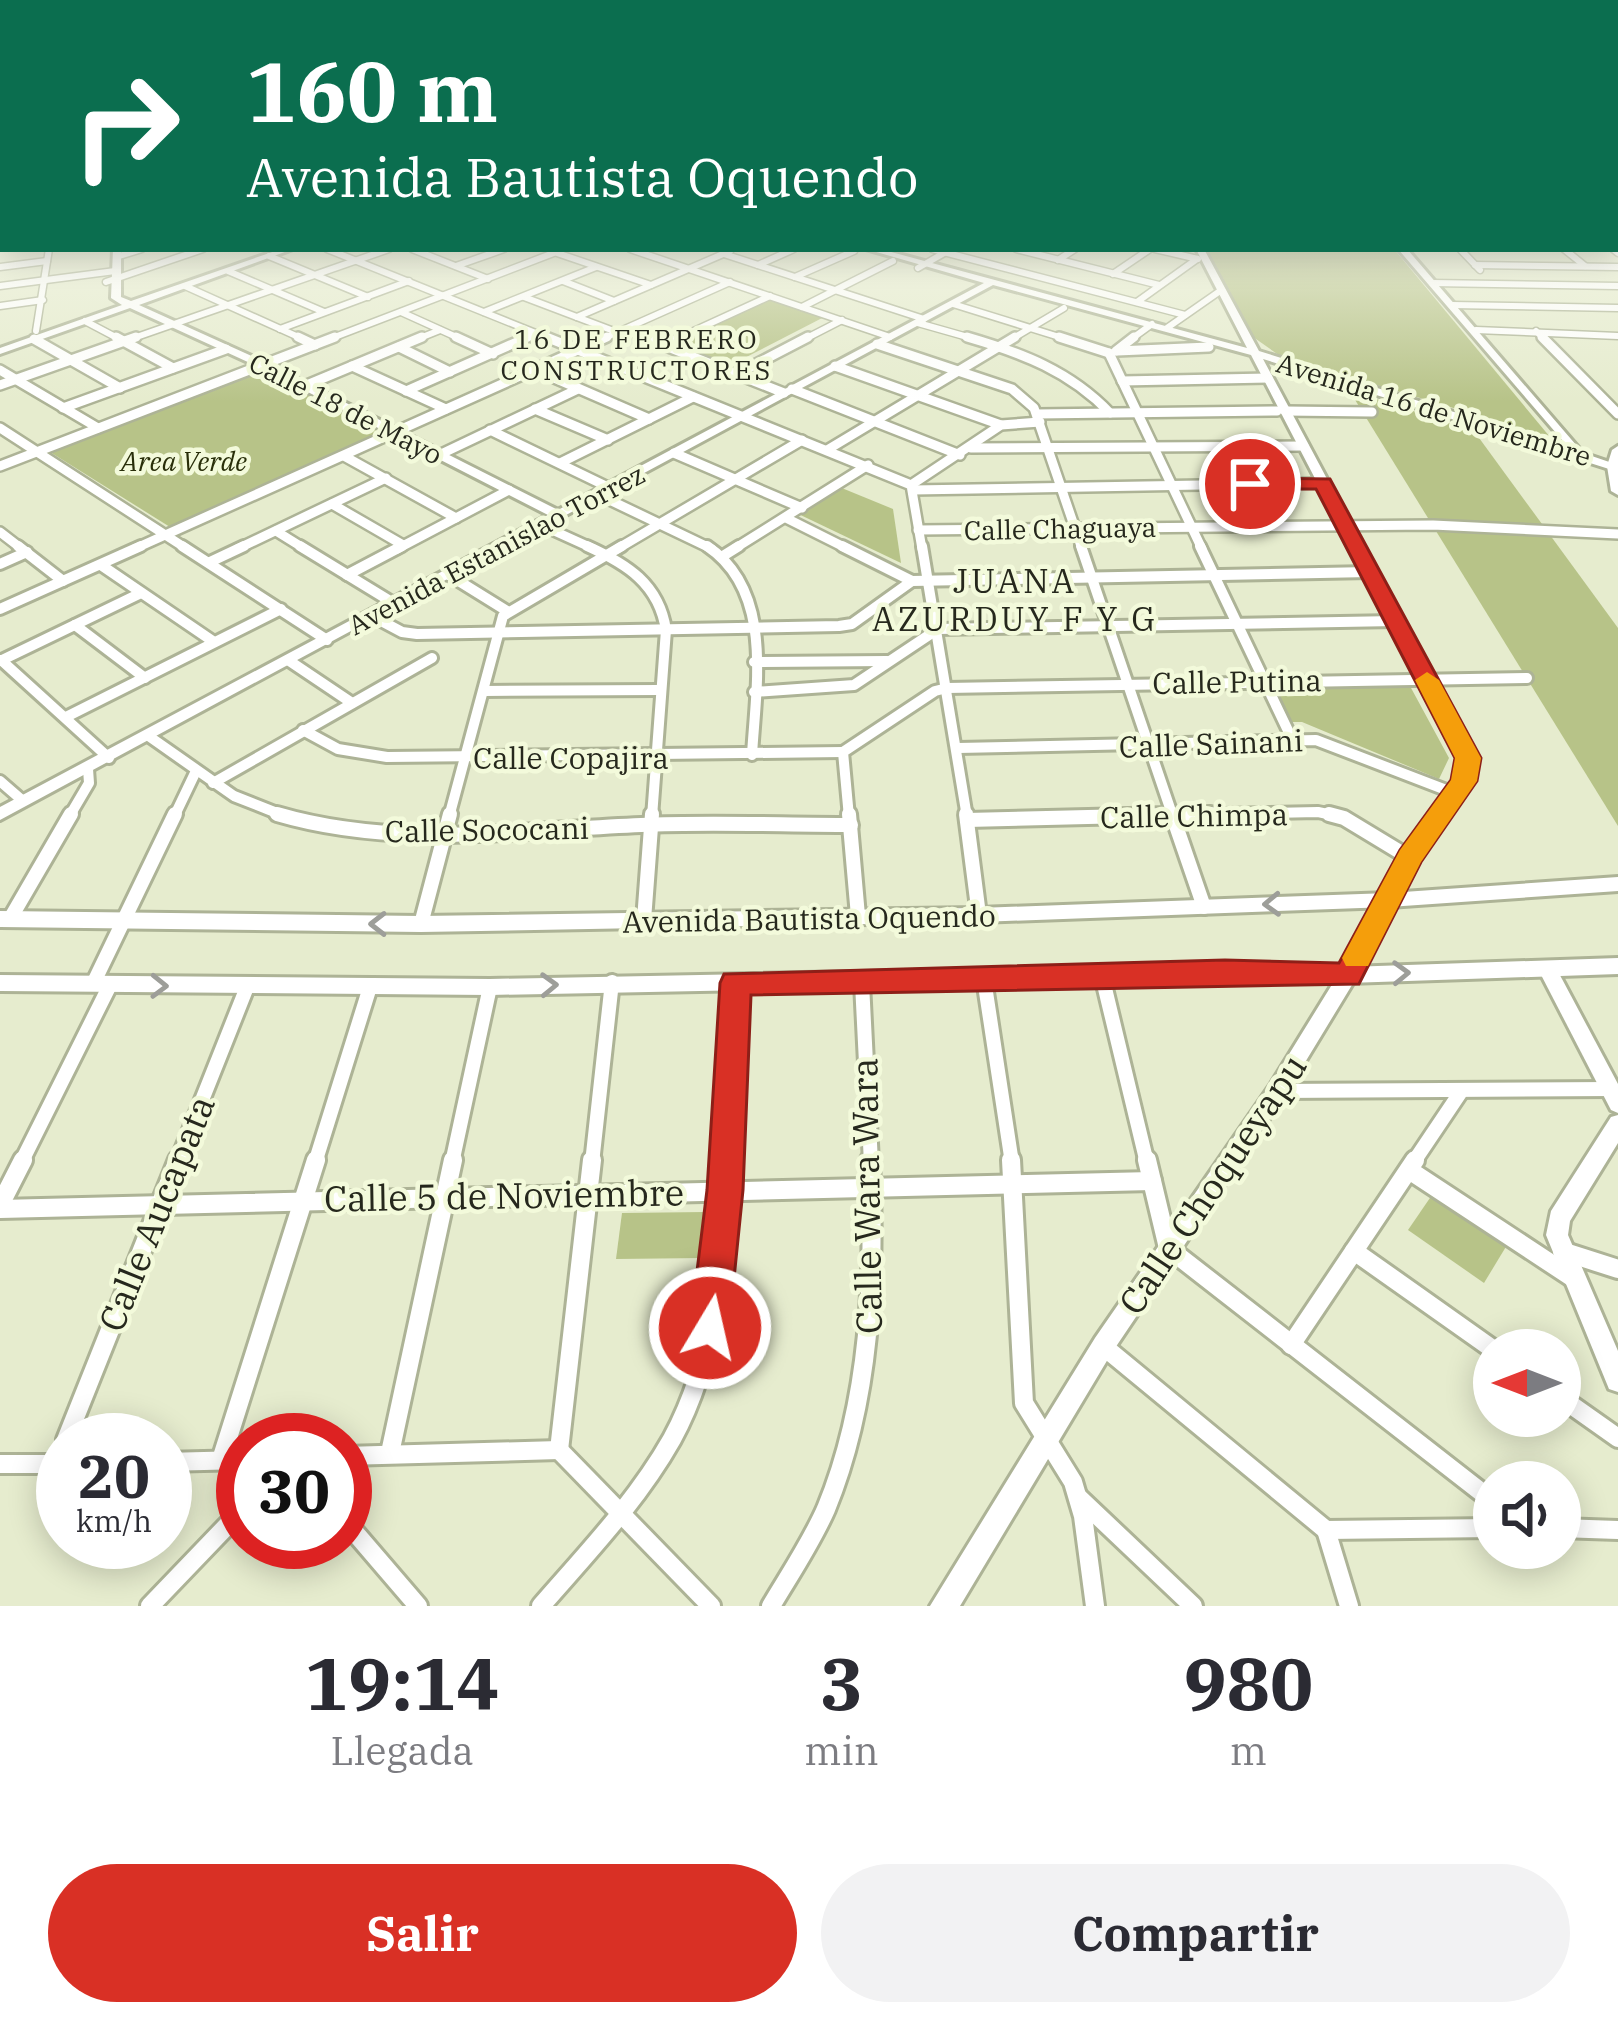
<!DOCTYPE html>
<html lang="es">
<style>
:root{--surface:#fff;--page:#f2f2f3;--text:#2b2b33;--muted:#7c7c81;--accent:#d93025}
body{margin:0;font-family:"IBM Plex Serif",serif;background:var(--page);color:var(--text);height:100vh;display:flex;flex-direction:column;font-size:45px;white-space:nowrap}
*{box-sizing:border-box;margin:0}
p{font-size:39px;color:var(--muted)}
.icon{flex:none;width:66px;height:66px;fill:none;stroke:currentColor;stroke-width:2;stroke-linecap:round;stroke-linejoin:round}
.map{position:relative;height:1606px;overflow:hidden}
.sheet{display:flex;flex-direction:column;background:var(--surface);flex:1}
.sheet>*{flex:none}
.hud{position:absolute;left:0px;top:0px;width:1620px;height:252px;box-shadow:0 6px 30px #0003;background:#0b6e4f;color:#fff;overflow:hidden}
.needle{width:78px;rotate:270deg}
.fabs{position:absolute;left:1473px;top:1329px;display:grid;gap:24px}
.fabs a{display:grid;place-items:center;width:108px;height:108px;border-radius:50%;background:var(--surface);box-shadow:0 6px 30px #0003;font-size:60px}
.speed{position:absolute;left:36px;top:1413px;display:flex;gap:24px;font-size:60px;font-weight:700;text-align:center}
.speed>*{display:grid;place-content:center;width:156px;height:156px;border-radius:50%;background:var(--surface);box-shadow:0 6px 30px #0003;line-height:1}
.speed small{font-size:30px;font-weight:400}
.speed .limit{border:18px solid #d22;background:#fff;color:#111}
.pin{position:absolute;display:grid;place-items:center;width:102px;height:102px;color:#fff;margin:-51px;border:6px solid #fff;border-radius:50%;box-shadow:0 3px 12px #0007}
.me{position:absolute;width:132px;margin:-66px;rotate:9deg;stroke-linejoin:round;filter:drop-shadow(0 0 9px #0008)}
.turn{display:flex;align-items:center;gap:42px;height:252px;padding:0 48px;font-size:54px}
.turn .icon{width:156px;height:156px;stroke-width:2.5}
.turn b{display:block;font-size:84px;line-height:102px}
.eta{display:flex;justify-content:space-evenly;align-items:center;height:204px;text-align:center}
.eta b{font-size:72px;font-weight:700;line-height:84px}
.action{display:flex;gap:24px;margin-top:auto;padding:24px 48px}
.action a{flex:1;height:138px;border-radius:72px;background:var(--accent);color:#fff;font-size:48px;font-weight:700;line-height:138px;text-align:center}
.action a+a{background:var(--page);color:var(--text)}
.map>svg:first-child{display:block}
</style>
<div class="map">
<svg width="1618" height="1606" viewBox="0 0 1618 1606">
<rect width="100%" height="100%" fill="#e6ecce"/>
<g fill="#b7c388">
<polygon points="1206,249 1394,249 1550,437 1280,356 1246,332"/>
<polygon points="765,296 826,316 729,366 670,344"/>
<polygon points="263,370 382,432 170,527 50,452"/>
<polygon points="1349,390 1474,431 1618,628 1618,826"/>
<polygon points="832,484 893,509 901,563 790,510"/>
<polygon points="1404,675 1449,758 1439,779 1302,722 1282,722 1261,676"/>
<polygon points="1432,1195 1507,1245 1484,1283 1408,1230"/>
<polygon points="705,1212 703,1258 616,1259 622,1213"/>
</g>
<g fill="none" stroke-linecap="round" stroke-linejoin="round">
<g stroke="#adb396" stroke-width="9">
<g id="street-far4">
<polyline points="0,227 3,212"/>
<polyline points="327,249 553,340"/>
<polyline points="412,249 488,279"/>
<polyline points="630,249 890,337"/>
<polyline points="932,249 1185,315"/>
<polyline points="1016,249 1159,285"/>
<polyline points="1155,249 1198,259"/>
<polyline points="1460,249 1480,270"/>
<polyline points="1564,249 1585,266"/>
<polyline points="1613,249 1618,253"/>
<polyline points="557,253 651,285"/>
<polyline points="724,254 924,319"/>
<polyline points="269,256 368,297"/>
<polyline points="116,257 142,249"/>
<polyline points="1058,260 1075,249"/>
<polyline points="758,265 794,249"/>
<polyline points="1475,265 1618,267"/>
<polyline points="456,266 504,249"/>
<polyline points="0,267 47,261"/>
<polyline points="918,268 946,252"/>
<polyline points="228,271 324,312"/>
<polyline points="1113,274 1150,249"/>
<polyline points="795,277 854,251"/>
<polyline points="563,281 614,301"/>
<polyline points="106,282 203,249"/>
<polyline points="1432,283 1618,286"/>
<polyline points="0,286 115,271"/>
<polyline points="185,286 305,340"/>
<polyline points="524,297 619,333"/>
<polyline points="1137,302 1197,259"/>
<polyline points="953,304 1069,340"/>
<polyline points="1452,305 1618,308"/>
<polyline points="0,306 43,300"/>
<polyline points="802,307 893,261"/>
<polyline points="401,312 463,340"/>
<polyline points="484,312 596,267"/>
<polyline points="577,317 730,251"/>
<polyline points="85,321 121,340"/>
<polyline points="918,323 978,340"/>
<polyline points="1167,328 1220,291"/>
<polyline points="280,329 409,281"/>
<polyline points="624,330 650,340"/>
<polyline points="1476,330 1618,336"/>
<polyline points="36,331 49,249"/>
<polyline points="1536,331 1545,340"/>
<polyline points="128,340 389,249"/>
<polyline points="327,340 564,249"/>
<polyline points="415,340 440,330"/>
<polyline points="521,340 535,334"/>
<polyline points="600,340 730,282"/>
<polyline points="674,340 770,296"/>
<polyline points="803,340 842,320"/>
<polyline points="1010,340 1064,308"/>
<polyline points="1130,340 1152,324"/>
</g>
</g>
<g stroke="#adb396" stroke-width="14">
<g id="street-far3">
<polyline points="116,337 173,368"/>
<polyline points="298,337 315,345"/>
<polyline points="456,337 493,354"/>
<polyline points="546,337 911,485 922,549"/>
<polyline points="643,337 784,393"/>
<path d="M967,337C1022,353 1070,371 1110,413"/>
<polyline points="1059,337 1109,353"/>
<polyline points="1542,337 1618,414"/>
<polyline points="34,339 120,388"/>
<polyline points="877,344 1012,389 1034,408 1082,549"/>
<polyline points="664,345 681,337"/>
<polyline points="399,347 450,372"/>
<polyline points="1116,351 1134,337"/>
<polyline points="1117,351 1209,347"/>
<polyline points="1109,353 1202,549"/>
<polyline points="352,366 446,409"/>
<polyline points="835,366 1001,425"/>
<polyline points="0,370 98,428"/>
<polyline points="536,370 649,419"/>
<polyline points="737,374 808,337"/>
<polyline points="1122,381 1268,378"/>
<polyline points="0,385 136,337"/>
<polyline points="302,387 422,337"/>
<polyline points="792,389 960,455"/>
<polyline points="406,391 528,337"/>
<polyline points="63,408 226,349"/>
<polyline points="535,409 608,440"/>
<polyline points="1285,411 1372,412"/>
<polyline points="1037,414 1277,411"/>
<polyline points="0,428 187,549"/>
<polyline points="490,430 610,488"/>
<polyline points="971,448 1304,446"/>
<polyline points="827,450 1015,337"/>
<polyline points="674,453 802,508"/>
<polyline points="439,455 578,389"/>
<polyline points="344,456 456,518"/>
<polyline points="560,463 693,397"/>
<polyline points="0,466 335,337"/>
<polyline points="911,485 1001,425 1040,422"/>
<polyline points="913,490 1323,483"/>
<polyline points="597,494 712,549"/>
<polyline points="332,504 403,545"/>
<polyline points="786,518 848,549"/>
<polyline points="541,525 594,549"/>
<polyline points="918,530 1433,525 1618,534"/>
<polyline points="276,531 305,549"/>
<polyline points="0,532 22,549"/>
<polyline points="134,549 607,337"/>
<polyline points="237,549 386,478"/>
<polyline points="397,549 509,490"/>
<polyline points="617,549 802,440"/>
<polyline points="734,549 868,465"/>
</g>
</g>
<g stroke="#adb396" stroke-width="16">
<g id="street-far2">
<polyline points="18,546 63,581"/>
<polyline points="182,546 327,640"/>
<polyline points="300,546 395,604"/>
<path d="M587,546C627,564 659,584 666,630L652,817"/>
<path d="M707,546C774,591 756,685 752,755"/>
<polyline points="842,546 912,581 1370,572"/>
<polyline points="922,546 967,817"/>
<polyline points="1081,546 1173,817"/>
<polyline points="1200,546 1293,741"/>
<polyline points="723,556 739,546"/>
<polyline points="210,562 244,546"/>
<polyline points="0,564 27,552"/>
<polyline points="101,565 214,642"/>
<polyline points="347,575 402,546"/>
<polyline points="449,575 507,611"/>
<polyline points="0,609 141,546"/>
<polyline points="372,616 402,632 417,634 839,626 852,624 912,581"/>
<polyline points="75,625 145,678"/>
<polyline points="1,660 109,758"/>
<polyline points="288,660 352,703"/>
<polyline points="0,661 141,593"/>
<polyline points="754,662 887,661"/>
<polyline points="484,691 659,690"/>
<polyline points="754,692 854,685 938,629 1396,621"/>
<polyline points="66,717 281,609"/>
<polyline points="303,730 338,749 387,757 843,752"/>
<polyline points="150,737 234,796 287,817"/>
<polyline points="958,748 1316,740 1454,793"/>
<polyline points="0,781 23,801"/>
<polyline points="213,783 432,658"/>
<polyline points="69,817 89,783 88,769"/>
<polyline points="174,817 196,771"/>
<polyline points="449,817 503,616 622,546"/>
<polyline points="849,817 843,752 935,691 947,688 1527,678"/>
<polyline points="1080,817 1318,812 1342,817"/>
</g>
</g>
<g stroke="#adb396" stroke-width="20">
<g id="street-far1">
<path d="M277,814C396,849 519,830 641,825C711,822 781,825 851,825"/>
<polyline points="849,814 858,916"/>
<polyline points="966,814 979,915"/>
<polyline points="1172,814 1204,907"/>
<polyline points="1329,814 1344,818 1410,858"/>
<polyline points="967,820 1211,814"/>
<polyline points="10,919 71,814"/>
<polyline points="644,920 652,814"/>
<polyline points="421,924 450,814"/>
<polyline points="1102,976 1147,1163"/>
<polyline points="984,979 1012,1163"/>
<polyline points="862,983 871,1163"/>
<polyline points="93,984 175,814"/>
<polyline points="1277,1091 1611,1089"/>
<polyline points="21,1163 110,985"/>
<polyline points="177,1163 247,987"/>
<polyline points="315,1163 370,987"/>
<polyline points="452,1163 490,987"/>
<polyline points="592,1163 612,982"/>
<polyline points="730,1163 735,983"/>
<polyline points="1413,1163 1462,1090"/>
</g>
</g>
<g stroke="#adb396" stroke-width="24">
<g id="street">
<polyline points="1011,1160 1024,1403 1073,1482 1083,1516 1095,1606"/>
<polyline points="1147,1160 1168,1248 1494,1502"/>
<polyline points="1409,1170 1573,1278"/>
<polyline points="0,1205 23,1160"/>
<polyline points="0,1209 1152,1181"/>
<polyline points="1354,1251 1494,1350"/>
<polyline points="1562,1251 1618,1269"/>
<polyline points="1291,1345 1415,1160"/>
<polyline points="1103,1346 1326,1530 1494,1528"/>
<polyline points="1560,1397 1618,1438"/>
<polyline points="66,1440 178,1160"/>
<polyline points="559,1450 592,1160"/>
<polyline points="559,1450 711,1606"/>
<polyline points="390,1453 453,1160"/>
<polyline points="345,1456 559,1450"/>
<polyline points="221,1460 316,1160"/>
<polyline points="165,1462 243,1460"/>
<polyline points="0,1464 63,1464"/>
<polyline points="1078,1497 1193,1606"/>
<polyline points="345,1521 418,1606"/>
<polyline points="1560,1528 1618,1530"/>
<polyline points="1326,1530 1349,1606"/>
<polyline points="150,1606 243,1509"/>
<path d="M541,1606C587,1553 637,1501 672,1439C718,1355 724,1253 730,1160"/>
<path d="M771,1606C790,1574 811,1543 826,1509C871,1400 875,1276 870,1160"/>
</g>
</g>
<g stroke="#adb396" stroke-width="6">
<g id="secondary">
<polygon points="113,249 121,249 121,297 131,301 281,249 293,249 139,305 267,363 558,510 984,283 866,249 880,249 1247,348 1196,249 1204,249 1259,351 1569,448 1398,249 1407,249 1583,453 1618,465 1617,469 1609,469 1263,359 1476,758 1472,781 1417,861 1355,980 1284,1097 1111,1354 960,1606 930,1606 1095,1338 1270,1085 1341,970 1404,854 1456,780 1460,758 1251,355 993,285 0,820 0,807 548,515 259,367 130,308 0,354 0,348 122,305 111,298"/>
<polygon points="1547,962 1554,964 1618,1084 1618,1113 1611,1110 1538,969 1540,964"/>
<polygon points="1618,1115 1618,1143 1570,1221 1568,1235 1618,1351 1618,1392 1609,1389 1546,1235 1551,1211 1611,1117"/>
</g>
</g>
<g stroke="#adb396" stroke-width="6">
<g id="primary">
<polygon points="1618,446 1618,495 1611,491 1607,466 1612,450"/>
<polygon points="1618,877 1618,891 1389,907 979,922 421,932 0,927 0,911 421,916 979,908 1389,893"/>
<polygon points="1618,958 1618,974 1348,983 1225,981 490,995 0,991 0,975 490,979 1225,965 1348,967"/>
</g>
</g>
<use href="#street-far4" stroke="#fff" stroke-width="6"/>
<use href="#street-far3" stroke="#fff" stroke-width="9"/>
<use href="#street-far2" stroke="#fff" stroke-width="10"/>
<use href="#street-far1" stroke="#fff" stroke-width="14"/>
<use href="#street" stroke="#fff" stroke-width="18"/>
<use href="#secondary" fill="#fff" fill-rule="evenodd"/>
<use href="#primary" fill="#fff" fill-rule="evenodd"/>
</g>
<defs><path id="oneway-chevron" d="M-2-3.5L2.5 0L-2 3.5" fill="none" stroke-width="1.6" stroke-linecap="round" stroke-linejoin="round" transform="scale(3)"/></defs>
<g stroke="#9d9e99">
<use href="#oneway-chevron" transform="translate(1272 904) rotate(178)"/>
<use href="#oneway-chevron" transform="translate(378 924) rotate(180)"/>
<use href="#oneway-chevron" transform="translate(1401 973) rotate(-2)"/>
<use href="#oneway-chevron" transform="translate(549 985) rotate(-2)"/>
<use href="#oneway-chevron" transform="translate(159 986) rotate(1)"/>
</g>
<linearGradient id="sky" x2="0" y2="1"><stop stop-color="#ababdc"/><stop offset="0.44" stop-color="#f4f6e9"/><stop offset="1" stop-color="#f4f6e9" stop-opacity="0"/></linearGradient>
<rect width="1618" height="402" fill="url(#sky)"/>
<polygon fill="#d93025" stroke="#8d1f18" stroke-width="3" points="1250,478 1330,479 1481,758 1477,781 1421,862 1359,984 751,995 743,1190 729,1328 723,1342 710,1348 696,1342 690,1328 707,1190 720,983 724,974 1225,960 1339,963 1400,850 1451,780 1455,758 1316,489 1243,489 1243,480"/>
<polygon fill="#f59e0b" points="1427,672 1439,680 1481,758 1477,781 1421,862 1368,966 1346,966 1342,958 1400,850 1451,780 1455,758 1415,680"/>
<g text-anchor="middle" dominant-baseline="central" stroke-width="9" stroke-linejoin="round" paint-order="stroke">
<g font-size="27" letter-spacing="3" fill="#26281d" stroke="#f3fadb">
<text x="637" y="338">16 DE FEBRERO<tspan x="637" dy="31">CONSTRUCTORES</tspan></text>
</g>
<g font-size="27" fill="#26281d" stroke="#f3fadb">
<text transform="translate(346 408) rotate(27)">Calle 18 de Mayo</text>
<text transform="translate(1434 409) rotate(17)">Avenida 16 de Noviembre</text>
<text transform="translate(1060 528) rotate(-1)">Calle Chaguaya</text>
<text transform="translate(496 549) rotate(-28)">Avenida Estanislao Torrez</text>
</g>
<g font-size="27" font-style="italic" fill="#292f0a" stroke="#f3fadb">
<text x="184" y="460">Area Verde</text>
</g>
<g font-size="30" fill="#26281d" stroke="#f3fadb">
<text transform="translate(1237 681) rotate(-1)">Calle Putina</text>
<text transform="translate(1211 743) rotate(-2)">Calle Sainani</text>
<text x="571" y="757">Calle Copajira</text>
<text transform="translate(1194 815) rotate(-1)">Calle Chimpa</text>
<text transform="translate(487 829) rotate(-1)">Calle Sococani</text>
<text transform="translate(809 918) rotate(-1)">Avenida Bautista Oquendo</text>
</g>
<g font-size="33" letter-spacing="3" fill="#26281d" stroke="#f3fadb">
<text x="1015" y="580">JUANA<tspan x="1015" dy="38">AZURDUY F Y G</tspan></text>
</g>
<g font-size="36" fill="#26281d" stroke="#f3fadb">
<text transform="translate(1212 1184) rotate(-56)">Calle Choqueyapu</text>
<text transform="translate(504 1195) rotate(-1)">Calle 5 de Noviembre</text>
<text transform="translate(866 1196) rotate(-91)">Calle Wara Wara</text>
<text transform="translate(156 1213) rotate(-68)">Calle Aucapata</text>
</g>
</g>
</svg>
<div class="fabs">
<a><svg class="needle" viewBox="-14 -14 28 28"><path d="M0-13l5 13h-10z" fill="#e53935"/><path d="M0 13l5-13h-10z" fill="#7c7c81"/></svg></a>
<a><svg class="icon" aria-label="sound" viewBox="0 0 24 24"><path d="M4 9h4l5-4v14l-5-4H4zM17 9q2 3 0 6"/></svg></a>
</div>
<div class="speed"><div>20<small>km/h</small></div><div class="limit">30</div></div>
<div class="pin" style="left:1250px;top:484px;background:#d93025"><svg class="icon" aria-label="arrive" viewBox="0 0 24 24"><path d="M6 21V4h12l-3 4 3 4H6"/></svg></div>
<svg class="me" style="left:710px;top:1328px" viewBox="-20 -20 40 40"><circle r="17" fill="#d93025" stroke="#fff" stroke-width="3"/><path d="M0-11L8 9 0 5-8 9z" fill="#fff"/></svg>
<div class="hud">
<div class="turn"><svg class="icon" aria-label="right" viewBox="0 0 24 24"><path d="M7 20v-9h11M14 6l5 5-5 5"/></svg><div><b>160 m</b>Avenida Bautista Oquendo</div></div>
</div>
</div>
<section class="sheet">
<div class="eta">
<div><b>19:14</b><p>Llegada</p></div>
<div><b>3</b><p>min</p></div>
<div><b>980</b><p>m</p></div>
</div>
<div class="action"><a>Salir</a><a>Compartir</a></div>
</section>
